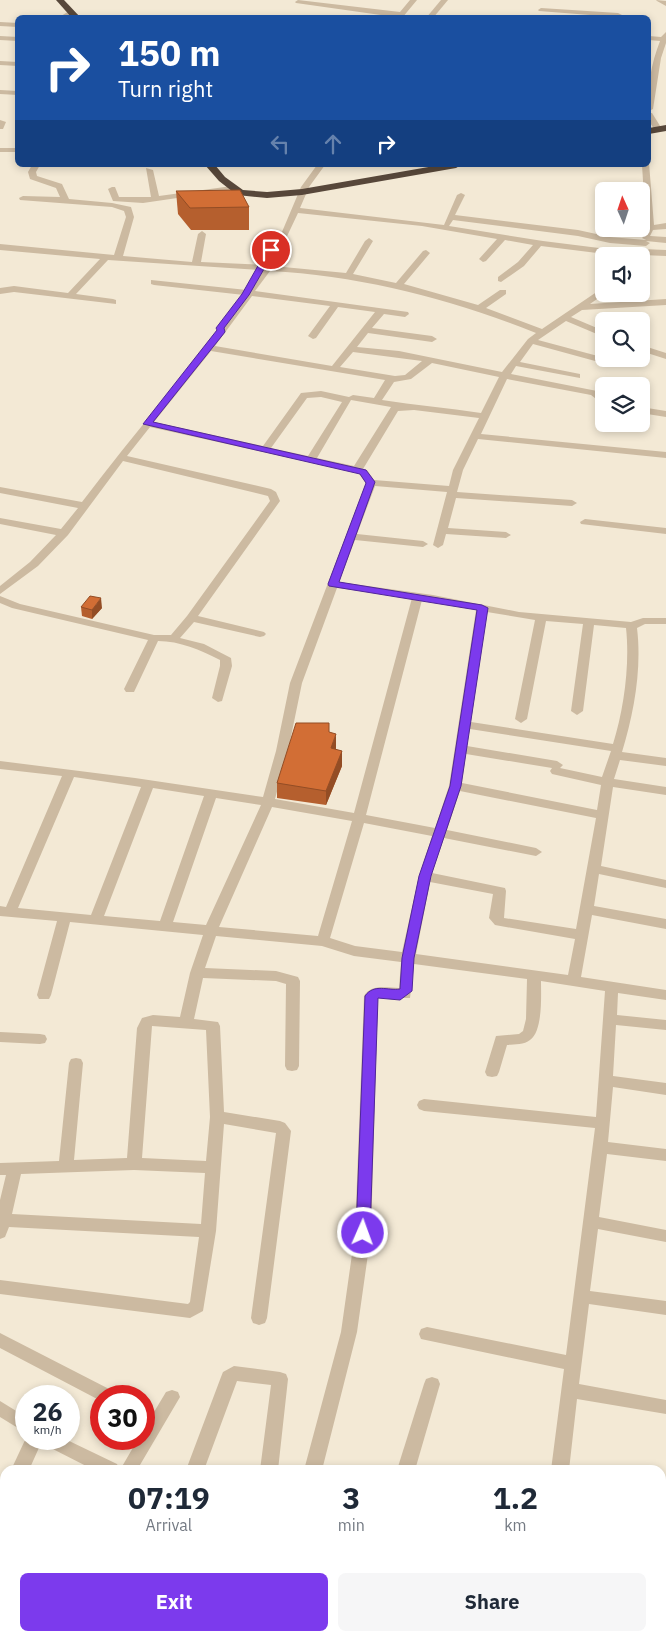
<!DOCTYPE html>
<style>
:root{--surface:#fff;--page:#f6f6f7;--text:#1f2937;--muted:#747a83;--accent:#7c3aed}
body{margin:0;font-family:"IBM Plex Sans",sans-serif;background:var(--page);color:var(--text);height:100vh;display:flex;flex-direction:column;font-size:19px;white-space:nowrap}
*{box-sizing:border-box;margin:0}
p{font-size:16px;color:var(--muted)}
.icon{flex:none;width:28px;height:28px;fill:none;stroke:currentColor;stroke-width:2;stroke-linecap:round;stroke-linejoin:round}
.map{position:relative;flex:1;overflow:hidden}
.details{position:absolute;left:0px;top:1465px;width:666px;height:176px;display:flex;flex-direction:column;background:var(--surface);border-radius:15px 15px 0 0;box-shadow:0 2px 8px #0003}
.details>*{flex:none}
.banner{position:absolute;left:15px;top:15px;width:636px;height:152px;border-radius:8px;box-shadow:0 2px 8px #0003;background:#1a4fa0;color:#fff;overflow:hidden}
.needle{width:32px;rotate:357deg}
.tools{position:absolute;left:595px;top:182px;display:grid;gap:10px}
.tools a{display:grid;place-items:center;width:55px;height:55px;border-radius:8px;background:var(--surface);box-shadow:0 2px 8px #0003;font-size:25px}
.speed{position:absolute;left:15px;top:1385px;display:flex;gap:10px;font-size:25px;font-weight:700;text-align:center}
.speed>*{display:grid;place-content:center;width:65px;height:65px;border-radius:50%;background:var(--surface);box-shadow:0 2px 8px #0003;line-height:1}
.speed small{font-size:12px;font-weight:400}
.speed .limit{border:8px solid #d22;background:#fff;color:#111}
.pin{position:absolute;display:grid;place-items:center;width:42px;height:42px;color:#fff;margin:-21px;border:2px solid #fff;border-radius:50%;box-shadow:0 1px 5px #0007}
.me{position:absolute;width:55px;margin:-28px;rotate:2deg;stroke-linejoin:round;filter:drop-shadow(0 0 4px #0008)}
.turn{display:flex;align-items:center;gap:18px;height:105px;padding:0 20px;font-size:22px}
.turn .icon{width:65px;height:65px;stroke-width:2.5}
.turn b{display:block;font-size:35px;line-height:42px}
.lanes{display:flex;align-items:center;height:48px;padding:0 20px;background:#0003;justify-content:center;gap:25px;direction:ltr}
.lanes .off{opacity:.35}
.eta{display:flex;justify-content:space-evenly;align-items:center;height:85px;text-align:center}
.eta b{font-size:30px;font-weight:700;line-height:35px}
.primary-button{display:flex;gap:10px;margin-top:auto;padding:10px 20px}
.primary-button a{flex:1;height:58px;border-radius:8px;background:var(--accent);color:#fff;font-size:20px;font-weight:700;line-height:58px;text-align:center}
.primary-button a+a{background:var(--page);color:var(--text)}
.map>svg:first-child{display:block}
</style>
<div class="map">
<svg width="666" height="1641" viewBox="0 0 666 1641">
<rect width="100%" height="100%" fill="#f3e9d5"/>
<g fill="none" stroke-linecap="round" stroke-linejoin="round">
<g fill="#ccbaa1" fill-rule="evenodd">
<polygon points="298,0 400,12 410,0 417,0 402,18 296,3 295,2"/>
<polygon points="441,0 448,0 433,18 426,18"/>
<polygon points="656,0 666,1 666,6 657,1"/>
<polygon points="541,8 618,13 628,18 539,11 538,10"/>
<polygon points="69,11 74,12 67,18 58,18"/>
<polygon points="0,22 18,23 18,27 0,26"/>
<path d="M666,32V43L661,58L653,109L649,111C647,87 651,64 660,41L649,40V36L661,37Z"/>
<polygon points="0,36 18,37 18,41 0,40"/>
<polygon points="0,61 18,62 18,66 0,65"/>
<polygon points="0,90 18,91 18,95 0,94"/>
<polygon points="649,113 652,113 662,129 661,131 654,129 649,121"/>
<polygon points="0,120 6,122 3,129 0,129"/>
<rect x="0" y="148" width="18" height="4"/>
<path d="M649,163L654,225L666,223V229L653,230L650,236L666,237V243L646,241L650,243L646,246L610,243L578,236L453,220L449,226L543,241L639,253V250L642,249L666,250V256L642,255L641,258V256H621L541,246L524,266L501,282L498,281V277L518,262L533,245L505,240L486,261L483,262L479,259L497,239L422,226L298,213L273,266L346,273L365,241L369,238L373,241L353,274L396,283L423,251L426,250L430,253L404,284L478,305L500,290H506V294L486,308L542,329L604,287V294L590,304L666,299V305L582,310L571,317L604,331V337L566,321L538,340L609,359V363L606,364L533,344L520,362L580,374V378L516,366L511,374L597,391L604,394V405L591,395L507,379L481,434L666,452V458L478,439L463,470L457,492L572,500L577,503L572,506L456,498L448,528L506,532L511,535L506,538L446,534L443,545L438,548L433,545L447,492L375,486L357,534L423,541L428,544L423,547L355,540L339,582L433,595L519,612L631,622L643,618H666V624H645L637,628C642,669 634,713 622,752L666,758V766L620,760L614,779L666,787V795L613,787L601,866L666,880V888L599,874L594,906L666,919V929L592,915L581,977L666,990V1000L618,993L617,1015L666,1020V1030L616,1025L613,1076L666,1083V1095L613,1087L608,1142L666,1149V1161L607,1154L599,1217L666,1230V1242L598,1229L590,1291L666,1301V1315L589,1304L579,1384L666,1400V1414L577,1399L569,1470H551L564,1369L421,1339L419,1334L421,1329L427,1327L566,1355L595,1128L424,1111L419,1109L417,1105L419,1101L424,1099L596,1117L605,991L541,981C541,996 543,1031 530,1040C524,1045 514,1044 507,1045L499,1072L497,1076L492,1077L487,1076L485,1072L496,1036L519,1034L523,1031L526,1019L527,979L414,964L410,998H378L371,1233L357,1332L322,1470H304L341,1332L355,1233L364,996C371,984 387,988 399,988L401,962L354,956L322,946L216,936L205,968L276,971L298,977L300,981L299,1066L297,1070L292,1071L287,1070L285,1066L286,984L276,981L203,978L194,1019L218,1022L220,1026L224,1112L280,1121L285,1123L291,1131L267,1318L265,1323L259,1325L253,1323L251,1318L276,1133L224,1124L216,1231L203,1311L190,1318L0,1294V1280L188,1304L190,1302L199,1237L9,1227L5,1237L0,1239V1200L6,1175H0V1163L59,1161L69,1063L71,1059L76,1058L81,1059L83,1063L74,1160L127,1158L137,1028L142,1018L153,1015L180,1017L190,973L203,935L70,922L51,995L49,999H39L37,995L57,921L0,916V906L6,907L62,776L0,769V761L135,778L263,797L276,751L290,683L366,483L359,474L354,472L150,427L127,456L271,489L276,492L280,501L198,616L264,632L266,634L264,636L260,637L194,622L180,638L204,644L231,658L232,666L222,701L218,702L212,698L220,666V660C200,650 180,641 158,641L134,692H126L124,689L148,640L12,608L0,603V596L20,604L154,635H171L187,616L270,501L268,496L123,461L68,535L38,566L0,594V586L30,562L56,535L0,524V518L61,529L78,508L0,493V487L82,502C135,432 193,366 244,295L154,285L151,284V280L247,290L261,270L108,260L76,294L113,299L116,300V304L14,292L0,294V288L14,286L68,293L100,259L0,250V244L114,255L126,217L124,211L112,207L20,200L19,198L23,196L60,197L56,188L30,179L28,172L32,165H40L36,172L37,176L62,184L69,199L112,203L131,207L134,217L123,256L192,262L198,234L202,231L206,234L201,262L265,265L279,239L301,187L317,165H325L309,187L300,208L444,225L457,195L461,193L465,195L455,215L578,230L610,237L646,240L642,238L644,236L643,234L646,228L642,165H649ZM270,271C362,276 451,299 536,333L528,339L502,372L399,351L357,347L368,333L432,342L437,339L432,336L372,328L384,314L405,317L409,314L408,312L255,291ZM252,296L330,306L308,336L313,339L316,338L338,307L375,312L332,366L215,346ZM211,351L385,380L374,398L353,395L349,397L321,391L301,393L263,446L154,422ZM353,352L422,361L405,375L395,376L340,367ZM432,363L499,377L481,413C448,408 414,405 382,400L394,382L411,379ZM321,397L342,402L308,456L271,448L307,398ZM351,400L391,407L354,466L317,458ZM414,410L479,418L453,470L449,486L374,480L367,470L363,469L398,411ZM337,588L412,598L354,813L275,799L288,751L302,683ZM422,600L476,610L449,786L435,828L366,815ZM487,612L535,620L515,719L521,723L527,719L546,621L583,624L571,711L577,715L583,711L594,625L626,628C630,664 624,709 613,744L471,722ZM470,729L611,751L602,777L560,768L563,765L557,761L467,746ZM466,754L552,768L550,771L552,774L601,785L597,810L462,783ZM74,777L141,787L91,915L18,908ZM153,788L204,796L160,921L104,916ZM460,791L596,818L576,929L504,918L506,891L505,888L432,873L444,838L536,856L542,852L536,848L447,830ZM216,798L261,805L206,925L173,922ZM272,807L352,821L318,936L219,927ZM364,823L432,836L419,876L402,952L355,946L330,938ZM430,882L493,894L489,918L495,925L575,939L568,975L416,954ZM152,1026L206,1030L210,1117L206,1161L142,1158ZM134,1170L205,1173L201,1224L12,1214L21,1174Z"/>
<polygon points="146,168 153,170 159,196 232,186 236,188 232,190 143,203 113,201 108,189 112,187 115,187 119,197 151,197"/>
<polygon points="641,345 666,353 666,359 641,351"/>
<polygon points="641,407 666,411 666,417 641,413"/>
<polygon points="585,519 666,528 666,534 581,524 580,522"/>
<polygon points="0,1032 40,1034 45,1035 47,1039 45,1043 40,1044 0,1042"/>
<polygon points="0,1333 113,1391 115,1396 101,1396 101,1401 0,1348"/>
<polygon points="234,1366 280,1372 286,1374 288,1379 278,1470 260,1470 271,1385 237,1381 204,1470 186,1470 221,1377 223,1372"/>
<polygon points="432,1377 438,1379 440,1384 415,1470 397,1470 424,1384 426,1379"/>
<polygon points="172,1390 178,1392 180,1397 137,1470 94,1470 43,1444 42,1441 29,1470 11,1470 26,1438 65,1439 117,1464 120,1470 138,1439 144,1439 144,1429 146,1425 144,1424 144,1409 154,1412 166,1392"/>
<polygon points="0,1401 26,1417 26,1433 0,1417"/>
<polygon points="5,1497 5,1523 0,1525 0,1499"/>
<polygon points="661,1506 666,1507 666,1523 661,1522"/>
<polygon points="661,1624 666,1625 666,1641 659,1641 653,1636 661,1636"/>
<polygon points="127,1636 145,1636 143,1641 125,1641"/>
<polygon points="260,1636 287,1636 289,1641 262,1641"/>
<polygon points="307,1636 325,1636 323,1641 305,1641"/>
<polygon points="372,1636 390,1636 388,1641 370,1641"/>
<polygon points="513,1636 547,1636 546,1641 515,1641"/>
</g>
<g fill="#57473a" fill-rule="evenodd">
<polygon points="56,0 64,0 81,18 72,18"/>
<polygon points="666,125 666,131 649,134 649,128"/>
<polygon points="205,165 215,165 225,177 243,190 267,192 302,189 440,165 461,165 456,168 302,195 267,198 237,195 219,181"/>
</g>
</g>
<g fill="#b55f2e">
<polygon points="176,191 249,207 249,230 191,230 178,214"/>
<polygon points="81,607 102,608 92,619 82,616"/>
<polygon points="329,733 336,748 336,750 342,751 342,766 326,805 277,798 277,783"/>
</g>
<g fill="#934d25">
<polygon points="101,598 102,608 92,619 92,610"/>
<polygon points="336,734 336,748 331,762 331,748"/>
<polygon points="342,751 342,766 326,805 326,791"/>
</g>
<g fill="#d26e35" stroke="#934d25">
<polygon points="240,190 249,207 190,208 176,191"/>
<polygon points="90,596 101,598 92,610 81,607"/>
<polygon points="296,723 329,723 329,732 336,734 331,748 342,751 326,791 277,783"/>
</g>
<path fill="#7c3aed" stroke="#51269a" d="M268,248L275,250L249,295L224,328L225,332L153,422L366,470L375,482L339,582L482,605L488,608L461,786L431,876L414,958L412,991L400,1000L378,998L370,1233L368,1237H358L356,1233L365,996C374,983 388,991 400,989L402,958L419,876L450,786L477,610L329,586L328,584L366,483L360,474L143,424L217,330L216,328L242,294Z"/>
</svg>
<div class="tools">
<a><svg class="needle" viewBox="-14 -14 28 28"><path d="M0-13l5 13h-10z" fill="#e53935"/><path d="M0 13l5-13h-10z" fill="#747a83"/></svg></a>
<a><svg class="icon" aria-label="sound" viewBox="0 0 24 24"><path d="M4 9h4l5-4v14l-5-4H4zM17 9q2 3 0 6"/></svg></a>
<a><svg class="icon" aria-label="search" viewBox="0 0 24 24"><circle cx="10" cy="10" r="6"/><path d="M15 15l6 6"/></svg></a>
<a><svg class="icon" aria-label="layers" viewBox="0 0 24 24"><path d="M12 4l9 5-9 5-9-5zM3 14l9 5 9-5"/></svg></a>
</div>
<div class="speed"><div>26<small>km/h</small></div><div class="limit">30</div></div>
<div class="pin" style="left:271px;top:250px;background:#d93025"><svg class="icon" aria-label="arrive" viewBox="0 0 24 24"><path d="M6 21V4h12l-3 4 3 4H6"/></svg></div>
<svg class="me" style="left:363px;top:1233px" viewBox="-20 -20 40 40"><circle r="17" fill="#7c3aed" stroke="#fff" stroke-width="3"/><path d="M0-11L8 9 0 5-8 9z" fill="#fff"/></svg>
<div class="banner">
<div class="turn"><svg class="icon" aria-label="right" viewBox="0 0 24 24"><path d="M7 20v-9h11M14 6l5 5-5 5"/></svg><div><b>150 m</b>Turn right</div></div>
<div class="lanes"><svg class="icon off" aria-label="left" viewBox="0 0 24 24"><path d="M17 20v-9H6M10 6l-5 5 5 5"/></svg><svg class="icon off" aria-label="ahead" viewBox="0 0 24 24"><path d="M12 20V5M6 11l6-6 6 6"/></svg><svg class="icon" aria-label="right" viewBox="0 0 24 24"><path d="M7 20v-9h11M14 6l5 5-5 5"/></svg></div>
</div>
<section class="details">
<div class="eta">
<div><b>07:19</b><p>Arrival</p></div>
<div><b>3</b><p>min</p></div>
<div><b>1.2</b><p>km</p></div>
</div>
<div class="primary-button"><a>Exit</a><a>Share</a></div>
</section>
</div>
